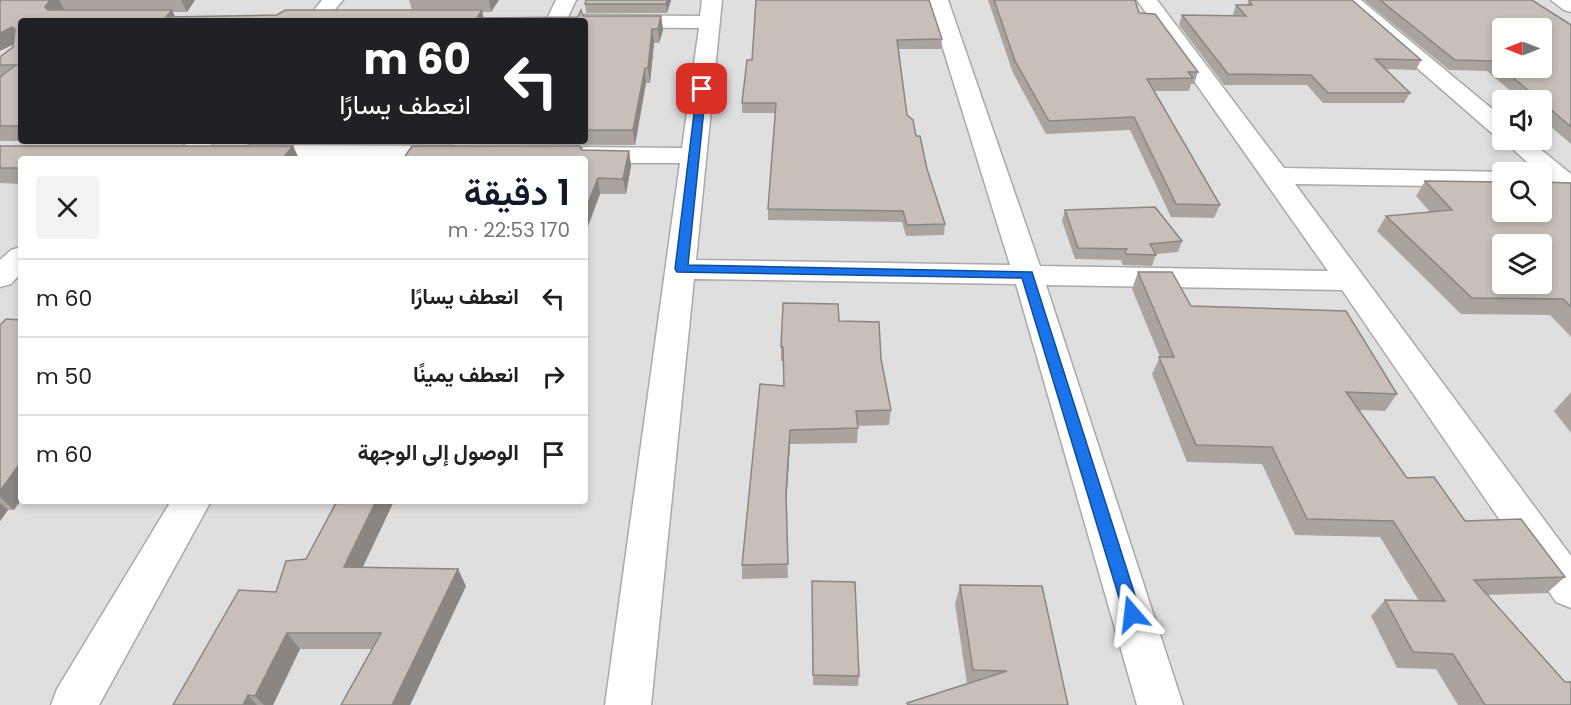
<!DOCTYPE html>
<html lang="ar">
<meta charset="utf-8">
<style>
:root{--surface:#fff;--page:#f2f2f2;--text:#202124;--muted:#757577;--line:#e0e0e0;--accent:#111827}
body{margin:0;font-family:Poppins,Vazirmatn,sans-serif;background:var(--page);color:var(--text);direction:rtl;height:100vh;display:flex;flex-direction:column;font-size:22px;white-space:nowrap}
*{box-sizing:border-box;margin:0}
p{font-size:20px;color:var(--muted)}
.icon{flex:none;width:33px;height:33px;fill:none;stroke:currentColor;stroke-width:2;stroke-linecap:round;stroke-linejoin:round}
.map{position:relative;flex:1;overflow:hidden;direction:ltr}
.sheet{position:absolute;left:18px;top:156px;width:570px;height:348px;display:flex;flex-direction:column;background:var(--surface);border-radius:6px;box-shadow:0 3px 9px #0003;direction:rtl}
.sheet>*{flex:none}
.hud{position:absolute;left:18px;top:18px;width:570px;height:126px;border-radius:6px;box-shadow:0 3px 9px #0003;direction:rtl;background:#202124;color:#fff;overflow:hidden}
.needle{width:39px;rotate:270deg}
.buttons{position:absolute;left:1492px;top:18px;display:grid;gap:12px}
.buttons a{display:grid;place-items:center;width:60px;height:60px;border-radius:6px;background:var(--surface);box-shadow:0 3px 9px #0003;font-size:30px}
.pin{position:absolute;display:grid;place-items:center;width:51px;height:51px;color:#fff;margin:-26px;border-radius:12px;box-shadow:0 3px 9px #0006}
.me{position:absolute;width:66px;margin:-33px;rotate:343deg;stroke-linejoin:round;filter:drop-shadow(0 0 4px #0008)}
.turn{display:flex;align-items:center;gap:21px;height:126px;padding:0 18px;font-size:27px}
.turn .icon{width:78px;height:78px;stroke-width:2.5}
.turn b{display:block;font-size:42px;line-height:51px}
.round{display:grid;place-items:center;flex:none;width:63px;height:63px;border-radius:6px;background:var(--page)}
.headline{display:flex;align-items:center;justify-content:space-between;height:102px;padding:0 18px}
h1{font-size:36px;font-weight:600;line-height:45px;color:var(--accent)}
ul{padding:0;list-style:none}
li{display:flex;align-items:center;gap:18px;height:78px;padding:0 18px;border-top:2px solid var(--line)}
li div{flex:1}
li b{display:block;font-size:22px}
li em{font-style:normal}
.map>svg:first-child{display:block}
</style>
<div class="map">
<svg width="1571" height="705" viewBox="0 0 1571 705">
<rect width="100%" height="100%" fill="#f2efe9"/>
<path fill="#e0dfdf" fill-rule="evenodd" d="M0,0H1571V705H0ZM21,21H585V141H21ZM1503,28H1542V68H1503ZM1503,100H1542V140H1503ZM21,159H585V501H21ZM1503,172H1542V212H1503ZM1503,244H1542V284H1503Z"/>
<g fill="none" stroke-linecap="round" stroke-linejoin="round">
<g stroke="#a9a9a9" stroke-width="3">
<g id="minor">
<polygon points="322,0 343,0 331,14 352,16 355,20 305,21"/>
<polygon points="556,0 576,0 566,21 546,21"/>
<polygon points="702,0 722,0 696,260 1010,265 928,0 948,0 1040,266 1328,271 1137,0 1157,0 1284,168 1509,172 1503,172 1503,187 1295,184 1571,556 1571,608 1556,602 1342,290 1046,285 1183,705 1137,705 1016,284 694,279 651,705 605,705 680,163 585,163 585,159 574,159 571,155 575,150 584,147 682,148 699,28 585,27 585,21 575,21 578,17 585,15 700,16"/>
<polygon points="1339,0 1361,0 1503,118 1503,137 1494,135"/>
<polygon points="1551,0 1571,0 1571,12 1564,10"/>
<polygon points="1503,140 1529,140 1571,174 1571,195 1562,193 1542,176 1542,172 1538,172"/>
<path d="M188,141H214C206,154 199,161 183,157L179,152Z"/>
<polygon points="251,145 452,146 461,149 465,154 461,159 242,158 238,153 242,148"/>
<polygon points="21,247 21,273 11,284 0,287 0,260 11,250"/>
<polygon points="171,501 211,501 99,705 51,705 57,689"/>
</g>
</g>
<use href="#minor" fill="#fff" fill-rule="evenodd"/>
</g>
<g fill="#aba49e">
<polygon points="0,0 195,0 187,12 172,12 175,17 277,15 412,10 409,0 499,0 491,12 482,12 484,18 578,17 583,16 661,16 663,30 659,43 654,43 650,83 646,83 635,145 427,144 407,142 407,141 585,141 585,21 21,21 21,141 0,141 0,57 13,47 14,44 0,51"/>
<polygon points="671,0 667,13 586,13 585,4"/>
<polygon points="756,0 942,39 941,49 899,49 907,115 916,136 945,224 944,235 906,236 902,222 768,220 768,209 776,113 742,113 742,103 752,60"/>
<polygon points="988,0 1135,0 1139,13 1198,72 1194,84 1191,84 1189,91 1154,91 1220,205 1214,218 1171,217 1130,130 1046,134 1013,73"/>
<polygon points="1249,0 1352,0 1421,60 1416,70 1386,69 1410,93 1404,103 1323,103 1307,85 1224,85 1179,25 1182,15 1234,16 1233,14 1236,5 1247,5"/>
<polygon points="1364,0 1532,0 1571,25 1571,144 1542,119 1542,100 1521,100 1487,71 1449,70"/>
<polygon points="35,141 317,141 315,143"/>
<polygon points="0,146 293,146 299,159 21,159 21,184 0,183"/>
<polygon points="582,150 629,151 631,166 626,194 600,194 585,234 585,159"/>
<polygon points="1425,181 1571,183 1571,337 1550,315 1461,314 1377,231 1386,216 1430,212 1416,196"/>
<polygon points="1065,210 1182,241 1178,252 1156,254 1152,266 1123,265 1121,261 1122,260 1075,259 1062,221"/>
<polygon points="1138,272 1191,306 1397,394 1385,411 1358,410 1407,478 1465,521 1565,577 1547,593 1487,595 1571,705 1458,705 1436,669 1397,668 1371,616 1385,600 1419,601 1380,537 1295,535 1262,464 1187,462 1152,374 1160,357 1132,289"/>
<polygon points="839,321 881,359 891,410 889,425 858,426 857,443 790,444 786,503 788,578 742,579 742,565 783,386 783,361 781,361 781,347"/>
<polygon points="0,325 14,510 8,510 0,521"/>
<polygon points="1571,392 1571,433 1554,411"/>
<polygon points="337,501 394,501 363,567 466,586 410,705 341,705 372,649 300,649 273,705 173,705 306,559"/>
<polygon points="812,581 859,676 858,686 813,685"/>
<polygon points="960,585 1068,705 907,705 907,703 967,684 955,604"/>
</g>
<g fill="#8b8681">
<polygon points="48,0 59,0 65,11 53,20 45,7"/>
<polygon points="181,0 195,0 187,12"/>
<polygon points="489,0 499,0 491,12"/>
<polygon points="668,0 671,0 667,13 666,4"/>
<polygon points="172,10 177,21 166,17"/>
<polygon points="482,10 484,21 477,18"/>
<polygon points="661,16 663,30 659,43 658,29"/>
<polygon points="12,27 20,41 0,51 0,33"/>
<polygon points="652,29 654,43 650,83 648,68"/>
<polygon points="645,68 646,83 635,145 633,130"/>
<polygon points="293,146 299,159 282,159"/>
<polygon points="629,151 631,166 626,194 623,179"/>
<polygon points="598,178 600,194 585,234 585,211"/>
<polygon points="790,430 790,444 786,508 786,493"/>
<polygon points="21,462 21,500 14,510 0,497 0,491"/>
<polygon points="376,501 394,501 355,583 344,567"/>
<polygon points="0,503 8,510 0,521"/>
<polygon points="458,569 466,586 410,705 392,705"/>
<polygon points="287,633 300,649 273,705 264,705 255,696"/>
<polygon points="248,695 257,705 243,705"/>
</g>
<g fill="#c7bfb8" stroke="#8b8681" stroke-width="1.5" fill-rule="evenodd">
<polygon points="0,0 50,0 45,7 48,10 172,10 166,17 277,15 285,10 482,10 477,18 578,17 581,10 583,16 661,16 658,29 652,29 648,68 645,68 633,130 585,130 585,21 21,21 21,126 0,126 0,77 16,65 0,65 0,57 13,47 15,29 12,27 0,33"/>
<polygon points="586,0 668,0 666,4 585,4"/>
<polygon points="756,0 929,0 942,39 897,40 907,115 913,120 916,136 920,136 927,169 945,224 907,225 903,211 768,209 776,103 742,103 747,60 752,60"/>
<polygon points="994,0 1135,0 1139,13 1155,14 1198,72 1188,72 1193,78 1147,79 1220,205 1176,204 1134,117 1049,121 1015,61"/>
<polygon points="1249,0 1352,0 1421,60 1375,59 1410,93 1328,93 1311,75 1228,74 1182,15 1246,16 1236,5 1252,5"/>
<path d="M1380,0H1532L1571,25V127L1542,102V100H1540L1493,61L1455,60ZM1503,28H1542V68H1503Z"/>
<polygon points="0,146 293,146 282,159 21,159 21,168 0,168"/>
<polygon points="412,146 580,146 582,150 629,151 623,179 598,178 585,211 585,159 403,159"/>
<path d="M1425,181L1503,182V212H1542V182L1571,183V307L1563,299L1472,298L1386,216L1452,210ZM1503,244H1542V284H1503Z"/>
<polygon points="1155,207 1182,241 1150,244 1156,255 1126,254 1125,250 1128,249 1078,248 1065,210"/>
<polygon points="1138,272 1172,272 1191,306 1346,311 1397,394 1346,392 1407,478 1434,477 1465,521 1521,519 1565,577 1474,580 1565,682 1571,682 1571,705 1485,705 1453,654 1413,652 1385,600 1445,601 1393,521 1307,519 1272,447 1196,445 1159,357 1174,357"/>
<polygon points="783,303 838,304 839,321 879,322 881,359 891,410 856,411 858,428 790,430 786,493 788,564 742,565 760,384 784,386 783,347 781,347"/>
<polygon points="6,319 21,320 21,462 0,491 0,325"/>
<polygon points="337,501 376,501 344,567 458,569 392,705 341,705 381,633 287,633 255,696 248,695 243,705 173,705 239,590 276,592 286,561 306,559"/>
<polygon points="812,581 855,582 859,676 813,675"/>
<polygon points="960,585 1042,586 1068,705 908,705 907,703 1007,671 973,670"/>
</g>
<polygon fill="#1a73e8" stroke="#114b97" stroke-width="1.5" points="702,86 706,89 688,265 1032,272 1141,614 1139,620 1132,623 1126,620 1124,614 1022,278 677,272 675,269 697,89"/>
</svg>
<div class="buttons">
<a><svg class="needle" viewBox="-14 -14 28 28"><path d="M0-13l5 13h-10z" fill="#e53935"/><path d="M0 13l5-13h-10z" fill="#757577"/></svg></a>
<a><svg class="icon" aria-label="sound" viewBox="0 0 24 24"><path d="M4 9h4l5-4v14l-5-4H4zM17 9q2 3 0 6"/></svg></a>
<a><svg class="icon" aria-label="search" viewBox="0 0 24 24"><circle cx="10" cy="10" r="6"/><path d="M15 15l6 6"/></svg></a>
<a><svg class="icon" aria-label="layers" viewBox="0 0 24 24"><path d="M12 4l9 5-9 5-9-5zM3 14l9 5 9-5"/></svg></a>
</div>
<div class="pin" style="left:702px;top:89px;background:#d93025"><svg class="icon" aria-label="arrive" viewBox="0 0 24 24"><path d="M6 21V4h12l-3 4 3 4H6"/></svg></div>
<svg class="me" style="left:1132px;top:614px" viewBox="-20 -20 40 40"><path d="M0-17L14 15 0 8-14 15z" fill="#1a73e8" stroke="#fff" stroke-width="4"/></svg>
<div class="hud">
<div class="turn"><svg class="icon" aria-label="left" viewBox="0 0 24 24"><path d="M17 20v-9H6M10 6l-5 5 5 5"/></svg><div><b>60 m</b>انعطف يسارًا</div></div>
</div>
<section class="sheet">
<div class="headline"><div><h1>1 دقيقة</h1><p>170 m · 22:53</p></div><a class="round"><svg class="icon" aria-label="close" viewBox="0 0 24 24"><path d="M6 6l12 12M18 6L6 18"/></svg></a></div>
<ul>
<li><svg class="icon" aria-label="left" viewBox="0 0 24 24"><path d="M17 20v-9H6M10 6l-5 5 5 5"/></svg><div><b>انعطف يسارًا</b></div><em>60 m</em></li>
<li><svg class="icon" aria-label="right" viewBox="0 0 24 24"><path d="M7 20v-9h11M14 6l5 5-5 5"/></svg><div><b>انعطف يمينًا</b></div><em>50 m</em></li>
<li><svg class="icon" aria-label="arrive" viewBox="0 0 24 24"><path d="M6 21V4h12l-3 4 3 4H6"/></svg><div><b>الوصول إلى الوجهة</b></div><em>60 m</em></li>
</ul>
</section>
</div>
